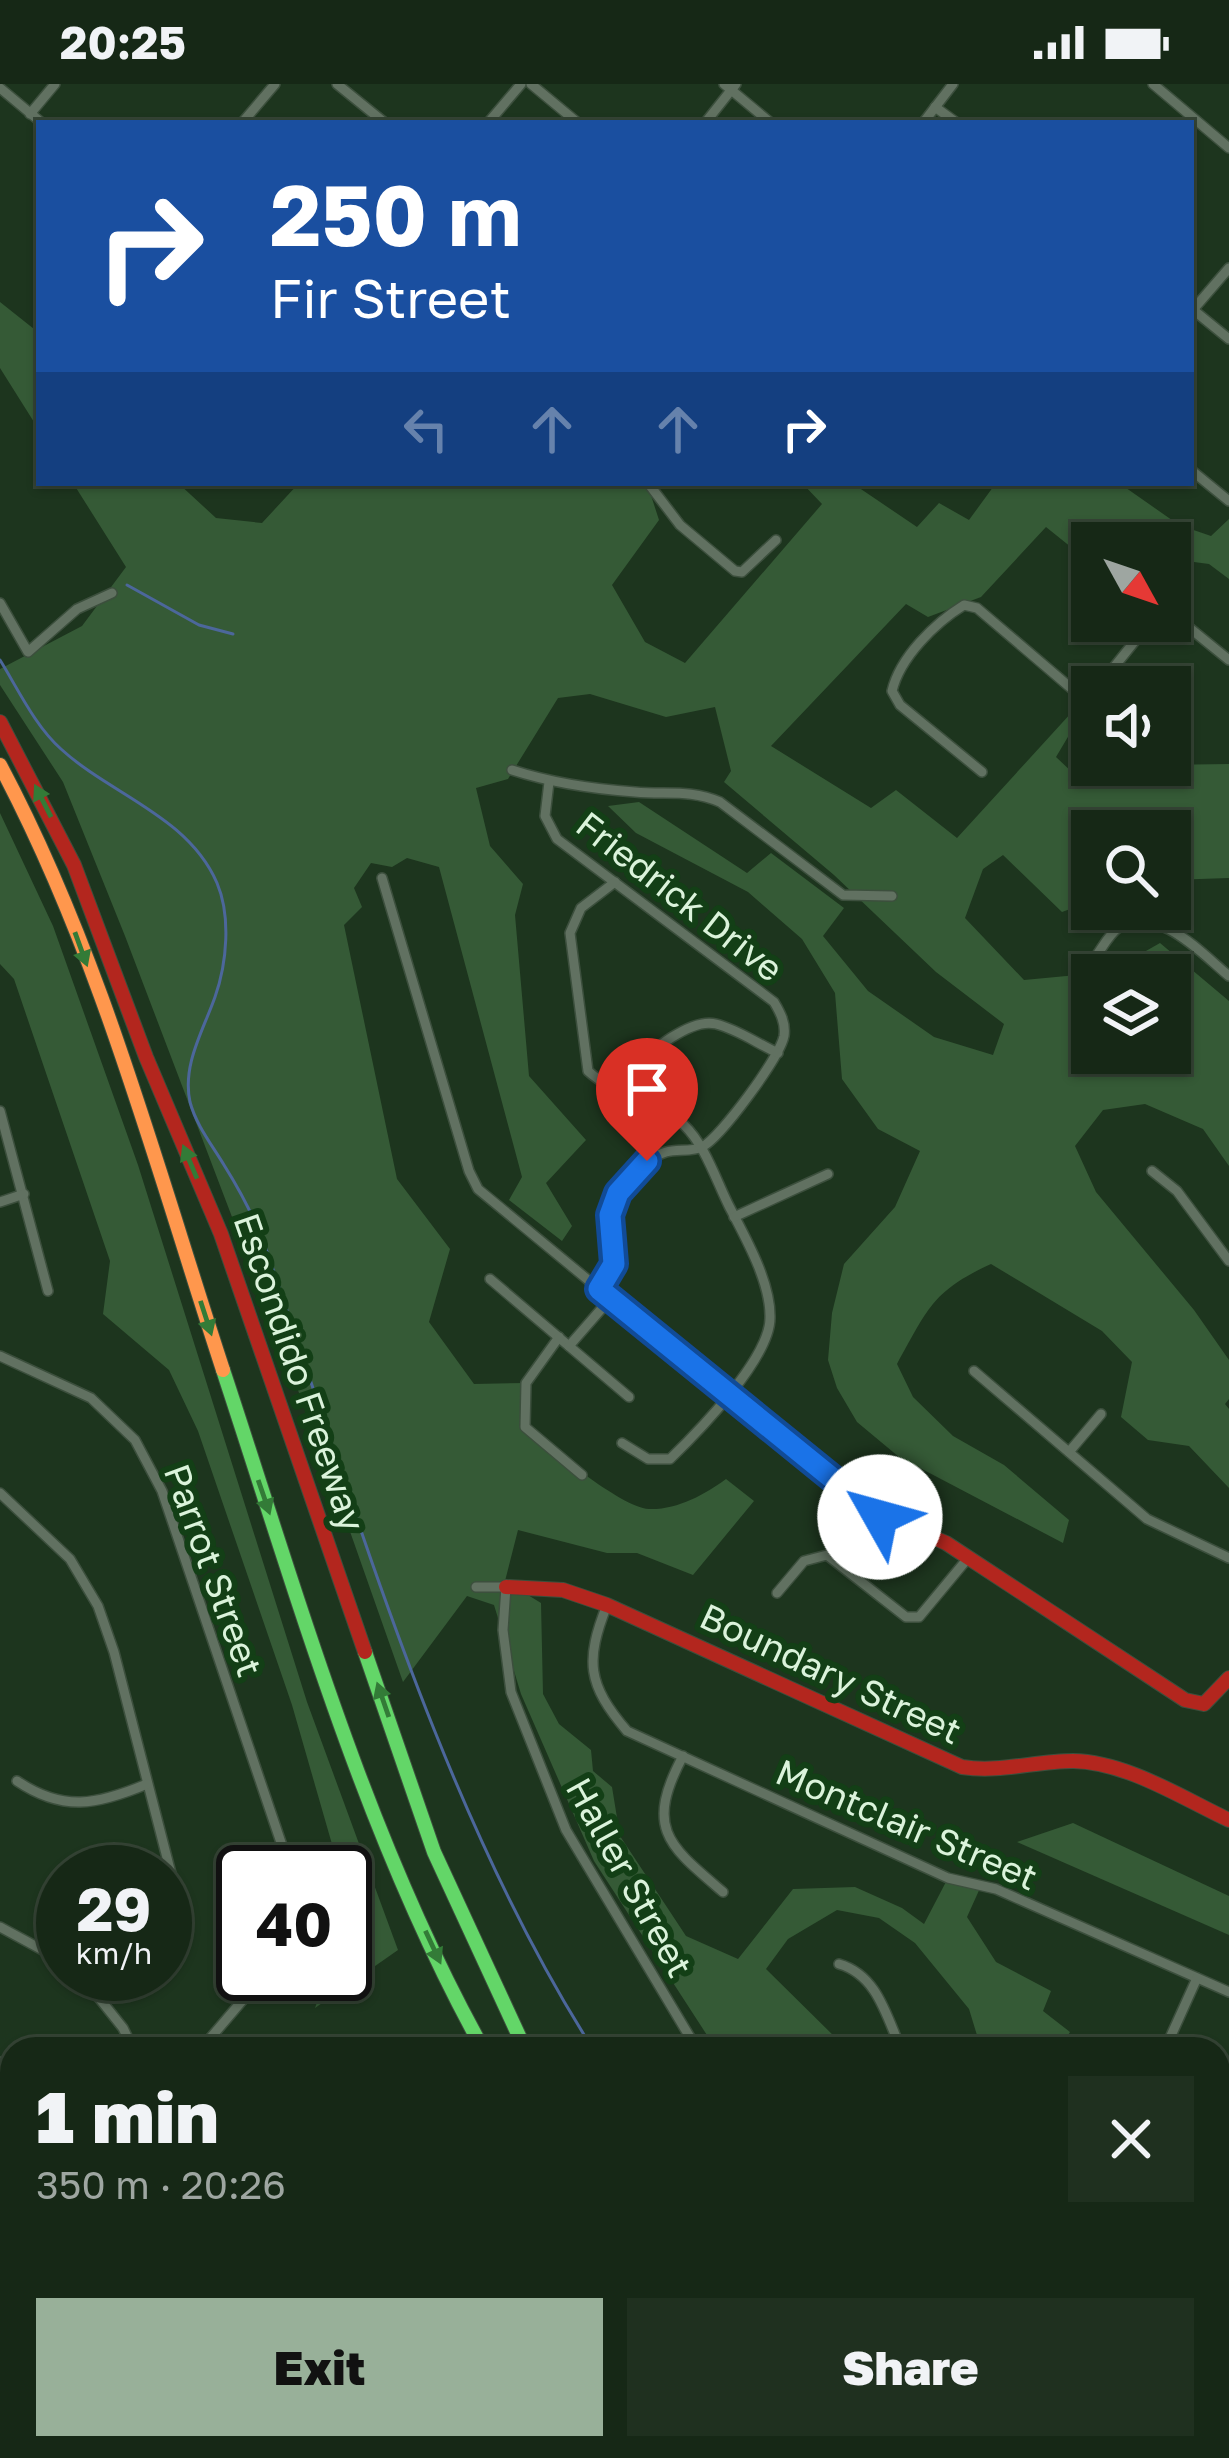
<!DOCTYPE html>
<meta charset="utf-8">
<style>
:root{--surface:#162816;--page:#1f301f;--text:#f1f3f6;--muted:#9ea6a1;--line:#354435;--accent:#98b099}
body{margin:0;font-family:"Golos Text",sans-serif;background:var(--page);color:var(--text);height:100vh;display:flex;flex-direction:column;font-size:45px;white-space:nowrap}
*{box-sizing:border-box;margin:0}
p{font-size:39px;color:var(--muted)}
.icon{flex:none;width:66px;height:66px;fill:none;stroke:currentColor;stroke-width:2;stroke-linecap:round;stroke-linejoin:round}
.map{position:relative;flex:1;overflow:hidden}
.sheet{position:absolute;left:0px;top:1953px;width:1230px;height:423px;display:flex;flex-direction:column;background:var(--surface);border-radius:36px 36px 0 0;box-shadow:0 3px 9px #0004,0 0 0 3px var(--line)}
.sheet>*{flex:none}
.guide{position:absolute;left:36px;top:36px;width:1158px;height:366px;border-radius:0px;box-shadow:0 3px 9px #0004,0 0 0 3px var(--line);background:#1a4fa0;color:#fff;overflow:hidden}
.needle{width:78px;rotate:130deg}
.tools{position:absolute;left:1071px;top:438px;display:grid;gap:24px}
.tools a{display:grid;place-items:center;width:120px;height:120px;border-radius:0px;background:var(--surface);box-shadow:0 3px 9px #0004,0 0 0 3px var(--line);font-size:60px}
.speed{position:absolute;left:36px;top:1761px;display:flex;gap:24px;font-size:60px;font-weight:700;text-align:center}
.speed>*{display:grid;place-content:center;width:156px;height:156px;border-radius:50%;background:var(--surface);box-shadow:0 3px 9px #0004,0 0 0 3px var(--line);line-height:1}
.speed small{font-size:30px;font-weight:400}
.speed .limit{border:6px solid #111;border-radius:18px;background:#fff;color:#111}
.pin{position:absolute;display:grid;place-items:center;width:102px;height:102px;color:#fff;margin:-123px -51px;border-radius:50% 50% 50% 0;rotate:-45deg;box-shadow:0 0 12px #0007}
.pin .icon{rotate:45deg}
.me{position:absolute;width:132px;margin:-66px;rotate:308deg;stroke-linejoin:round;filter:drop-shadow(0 0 9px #0008)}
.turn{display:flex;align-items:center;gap:42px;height:252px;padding:0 36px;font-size:54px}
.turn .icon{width:156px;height:156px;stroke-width:2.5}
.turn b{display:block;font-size:84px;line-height:102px}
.lanes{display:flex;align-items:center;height:114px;padding:0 36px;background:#0003;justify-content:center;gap:60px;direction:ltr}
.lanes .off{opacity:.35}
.round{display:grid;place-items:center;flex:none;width:126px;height:126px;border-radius:0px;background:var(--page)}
.overview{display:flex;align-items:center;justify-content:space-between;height:204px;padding:0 36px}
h1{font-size:72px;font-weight:800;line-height:90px}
.button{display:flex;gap:24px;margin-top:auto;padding:24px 36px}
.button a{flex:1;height:138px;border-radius:0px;background:var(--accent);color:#111;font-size:48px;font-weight:800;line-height:138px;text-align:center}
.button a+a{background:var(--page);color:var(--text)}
.status{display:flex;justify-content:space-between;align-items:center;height:84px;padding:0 60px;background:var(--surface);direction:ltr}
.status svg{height:33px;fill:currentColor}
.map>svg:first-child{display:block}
</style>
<div class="status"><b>20:25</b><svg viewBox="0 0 49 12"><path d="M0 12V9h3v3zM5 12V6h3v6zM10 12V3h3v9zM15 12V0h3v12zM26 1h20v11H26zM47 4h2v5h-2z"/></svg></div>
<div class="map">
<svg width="1229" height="2374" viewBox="0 0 1229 2374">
<rect width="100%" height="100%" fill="#1d351e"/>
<g fill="#355a36" fill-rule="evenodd">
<polygon points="0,218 34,245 39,241 39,346 0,284"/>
<path d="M73,399H178L216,434L262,439L299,399H647L659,436L612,501L645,558L685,579L822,420L802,399H852L917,443L939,419L969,436L996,399H1119L1179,441L1211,452L1229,435V495L1209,480L1179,476L1170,486V459H1092V480L1046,443L981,513L928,533L906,520L771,662L871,724L896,706L957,754L1072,628L1078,636L1056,673L1074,690L1160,681L1229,680V794L1170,796V747H1092V817L1062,828L1003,771L983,785L965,834L1024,896L1109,888L1160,859L1229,917V1082L1203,1045L1145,1020L1103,1026L1075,1062L1096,1108L1194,1226L1229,1276V1315L1225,1320L1229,1325V1404L1189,1362L1148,1356L1121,1333L1132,1278L1102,1247L991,1180C932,1207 928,1225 897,1280L913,1313L953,1352L1004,1381L1069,1436L1063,1459L899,1373L857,1338L837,1304L828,1276L832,1229L844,1180L895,1123L920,1067L878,1045L842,995L835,909L802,855L748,808L636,749L608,722L639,718L747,789L771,769L844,824L823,852L868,907L934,953L993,971L1004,940L936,888L834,791L724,698L731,687L715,623L666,633L590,610L558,614L508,695L476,704L490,762L523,800L515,831L529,992L586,1056L546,1099L572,1142L562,1157L509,1116L522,1093L439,783L407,774L392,783L371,779L354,804L362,823L344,841L397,1095L450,1165L429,1238L474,1300L526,1299L525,1343C549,1363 620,1423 649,1425C677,1426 704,1411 726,1395L754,1417L693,1491L637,1469H607L518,1446L505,1497L541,1519L543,1610L559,1640L591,1666L593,1687L612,1703L620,1752L686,1852L738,1875L793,1805L855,1803L902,1824L924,1840L948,1794L981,1802L967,1833L996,1878L1051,1907L1043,1927L1070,1948L1060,1965H985L980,1961L969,1925L915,1859L879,1834L837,1826L788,1855L766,1885L841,1959L837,1965H716L594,1777L521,1610L494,1521L467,1512L403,1598L328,1385L125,852L63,698L0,601V585L82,542L126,483ZM1092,891H1170V969H1092Z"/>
<polygon points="0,729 53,842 138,1081 307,1618 398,1866 315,1924 327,1890 345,1890 345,1838 350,1823 345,1788 340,1788 292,1621 198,1347 169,1286 103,1230 110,1177 14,895 0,880"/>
<polygon points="1073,1739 1229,1812 1229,1851 1017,1758"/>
</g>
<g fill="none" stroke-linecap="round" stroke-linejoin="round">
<g stroke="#4c679b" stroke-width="3">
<polyline points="127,501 199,541 233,550"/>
<path d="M0,576C18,605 35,642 61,665C111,711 188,732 217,799C231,832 227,879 215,913C203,947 182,981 190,1018C196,1041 212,1061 224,1081C241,1108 254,1133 265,1162C357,1428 441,1727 593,1965"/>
</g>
<g stroke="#3c4f3d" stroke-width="12">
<g id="street">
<polyline points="337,0 385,39"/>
<polyline points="531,0 578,39"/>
<polyline points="724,0 771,39"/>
<polyline points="1153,0 1229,64"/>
<polyline points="0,4 42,39"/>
<polyline points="935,23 957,39"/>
<polyline points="30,30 55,0"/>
<polyline points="242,39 275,0"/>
<polyline points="488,39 521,0"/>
<polyline points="705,39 736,0"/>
<polyline points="923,39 953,0"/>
<polyline points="1191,224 1229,255"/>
<polyline points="1191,228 1229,184"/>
<polyline points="1191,386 1229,417"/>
<polyline points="648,399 680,441 735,487 742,488 776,456"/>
<polyline points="0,519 28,568 77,525 112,509"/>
<polyline points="1170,528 1229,576"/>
<polyline points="1098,603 1151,537"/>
<polyline points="1170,668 1175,671"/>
<path d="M512,686C552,699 593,705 635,708C666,711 690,705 720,718L843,811L892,812"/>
<path d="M982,688L900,621L892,607C900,573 935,539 964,521L977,524L1092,622"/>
<path d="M382,794L469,1087L478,1105L599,1205C628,1163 597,1150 618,1110C627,1092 646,1074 666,1068C677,1065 692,1068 702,1063C721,1053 780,973 784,952C786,939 780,928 774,918L557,755L545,732L549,698"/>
<path d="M615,798L581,824L570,849L588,987C615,1012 656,1015 684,1041C705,1061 716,1096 729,1122C745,1153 771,1198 770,1234C770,1274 699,1347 670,1375H648L622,1359"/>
<path d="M1094,875C1101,866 1109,850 1118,844C1158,820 1201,869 1229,892"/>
<path d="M611,1002C636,982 685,932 716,940C737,945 758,960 778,969"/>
<polyline points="0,1027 48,1207"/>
<polyline points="1152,1087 1177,1107 1229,1177"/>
<polyline points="0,1118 24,1110"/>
<polyline points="734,1133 828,1090"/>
<polyline points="490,1195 629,1313"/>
<polyline points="559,1253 526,1299 525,1343 582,1391"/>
<polyline points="569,1262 610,1215"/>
<polyline points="0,1272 91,1314 135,1356 162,1407 291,1788"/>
<polyline points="974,1287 1147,1435 1229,1474"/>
<polyline points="1069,1368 1101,1330"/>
<polyline points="0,1409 70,1475 98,1522 114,1568 173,1797 174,1807 165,1833"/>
<polyline points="476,1503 506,1503 503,1546 511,1608 566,1746 697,1965"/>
<polyline points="777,1509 804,1477 827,1471 906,1533 919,1533 968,1474"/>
<path d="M607,1521C585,1577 587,1600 627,1647L948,1794L996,1805L1229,1908"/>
<path d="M683,1672C644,1745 669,1762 723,1808"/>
<path d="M17,1697C63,1728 97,1721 147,1700"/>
<polyline points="0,1843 63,1877"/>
<path d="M839,1880C877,1891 886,1931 901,1965"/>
<polyline points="80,1890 123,1944 133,1965"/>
<polyline points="99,1910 116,1890"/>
<polyline points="201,1965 265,1890"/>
<polyline points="1165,1965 1197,1894"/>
<polyline points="0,1978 12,1991"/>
<polyline points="1218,2085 1229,2089"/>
<polyline points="0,2202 12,2212"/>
<polyline points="1218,2267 1229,2272"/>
<polyline points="0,2349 12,2360"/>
<polyline points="17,2364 29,2374"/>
<polyline points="176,2364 183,2374"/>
<polyline points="587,2364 595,2374"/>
<polyline points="497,2374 505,2364"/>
</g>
</g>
<g stroke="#3c4f3d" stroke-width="16">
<g id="fast">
<path d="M223,1286C298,1513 366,1755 483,1965"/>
<polyline points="365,1568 434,1768 525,1965"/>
<polyline points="302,2364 303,2374"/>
</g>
</g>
<g stroke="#3c4f3d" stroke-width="16">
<g id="slow">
<path d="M0,681C101,871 156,1082 223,1286"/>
<polyline points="0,2079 12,2079"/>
<polyline points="871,2364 883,2374"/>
<polyline points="1040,2364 1092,2374"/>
</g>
</g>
<g stroke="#3c4f3d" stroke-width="16">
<g id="jam">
<polyline points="0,638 74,781 146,973 221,1150 365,1568"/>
<polyline points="599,1205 865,1424 946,1459 1185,1616 1204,1620 1229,1594"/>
<path d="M506,1503L563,1506L607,1521L962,1683C1000,1689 1035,1677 1073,1677C1127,1678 1182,1714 1229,1736"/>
<polyline points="804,2364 816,2374"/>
</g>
</g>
<use href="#street" stroke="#617161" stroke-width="9"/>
<use href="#fast" stroke="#63d668" stroke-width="14"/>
<use href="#slow" stroke="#ff974d" stroke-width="14"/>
<use href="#jam" stroke="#b3261e" stroke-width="14"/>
</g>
<defs><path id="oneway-solid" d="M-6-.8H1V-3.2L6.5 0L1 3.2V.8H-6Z" transform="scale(3)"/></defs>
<g fill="#337b37">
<use href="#oneway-solid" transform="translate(43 717) rotate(-117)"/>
<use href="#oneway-solid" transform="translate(81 865) rotate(70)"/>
<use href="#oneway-solid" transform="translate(190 1078) rotate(-113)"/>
<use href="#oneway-solid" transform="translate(206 1234) rotate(72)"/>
<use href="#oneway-solid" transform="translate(264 1413) rotate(71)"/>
<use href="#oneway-solid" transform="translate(383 1616) rotate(-109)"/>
<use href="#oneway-solid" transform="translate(433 1863) rotate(65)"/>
</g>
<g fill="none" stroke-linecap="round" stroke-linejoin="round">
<g stroke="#114b97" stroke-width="30">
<polyline id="route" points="647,1077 618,1109 610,1131 614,1180 599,1205 880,1433"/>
</g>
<use href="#route" stroke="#1a73e8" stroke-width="21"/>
</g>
<g text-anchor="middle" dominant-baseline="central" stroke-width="12" stroke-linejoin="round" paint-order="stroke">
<g font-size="36" fill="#dbf3db" stroke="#133f16">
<text transform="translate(680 812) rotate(38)">Friedrick Drive</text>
<text transform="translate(300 1288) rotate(71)">Escondido Freeway</text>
<text transform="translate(214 1486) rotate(70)">Parrot Street</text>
<text transform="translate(831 1589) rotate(25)">Boundary Street</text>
<text transform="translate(907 1740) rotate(23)">Montclair Street</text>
<text transform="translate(630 1793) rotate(61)">Haller Street</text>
</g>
</g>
</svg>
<div class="tools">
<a><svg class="needle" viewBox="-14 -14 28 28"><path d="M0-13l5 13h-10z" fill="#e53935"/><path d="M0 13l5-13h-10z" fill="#9ea6a1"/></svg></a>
<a><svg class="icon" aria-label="sound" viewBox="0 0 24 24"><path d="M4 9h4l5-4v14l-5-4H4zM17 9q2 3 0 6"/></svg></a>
<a><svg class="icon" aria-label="search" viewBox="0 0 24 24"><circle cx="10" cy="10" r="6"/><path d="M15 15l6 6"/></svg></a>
<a><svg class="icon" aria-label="layers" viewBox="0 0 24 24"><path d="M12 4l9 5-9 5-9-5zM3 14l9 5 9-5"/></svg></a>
</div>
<div class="speed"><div>29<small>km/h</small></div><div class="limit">40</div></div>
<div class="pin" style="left:647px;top:1077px;background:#d93025"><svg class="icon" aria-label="arrive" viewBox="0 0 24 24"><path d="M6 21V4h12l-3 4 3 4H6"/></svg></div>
<svg class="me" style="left:880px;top:1433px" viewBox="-20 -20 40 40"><circle r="19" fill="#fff"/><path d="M0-13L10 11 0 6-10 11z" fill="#1a73e8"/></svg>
<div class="guide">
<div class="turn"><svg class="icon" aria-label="right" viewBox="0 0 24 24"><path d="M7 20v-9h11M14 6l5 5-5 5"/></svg><div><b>250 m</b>Fir Street</div></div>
<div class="lanes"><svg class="icon off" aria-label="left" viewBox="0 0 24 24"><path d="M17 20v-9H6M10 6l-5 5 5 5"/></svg><svg class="icon off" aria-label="ahead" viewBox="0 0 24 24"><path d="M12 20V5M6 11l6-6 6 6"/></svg><svg class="icon off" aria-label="ahead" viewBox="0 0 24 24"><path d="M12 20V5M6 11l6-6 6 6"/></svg><svg class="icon" aria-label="right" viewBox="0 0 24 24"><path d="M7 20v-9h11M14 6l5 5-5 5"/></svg></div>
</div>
<section class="sheet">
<div class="overview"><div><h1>1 min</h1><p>350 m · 20:26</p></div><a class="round"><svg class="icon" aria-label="close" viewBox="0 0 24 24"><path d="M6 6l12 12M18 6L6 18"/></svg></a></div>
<div class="button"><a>Exit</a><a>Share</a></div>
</section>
</div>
